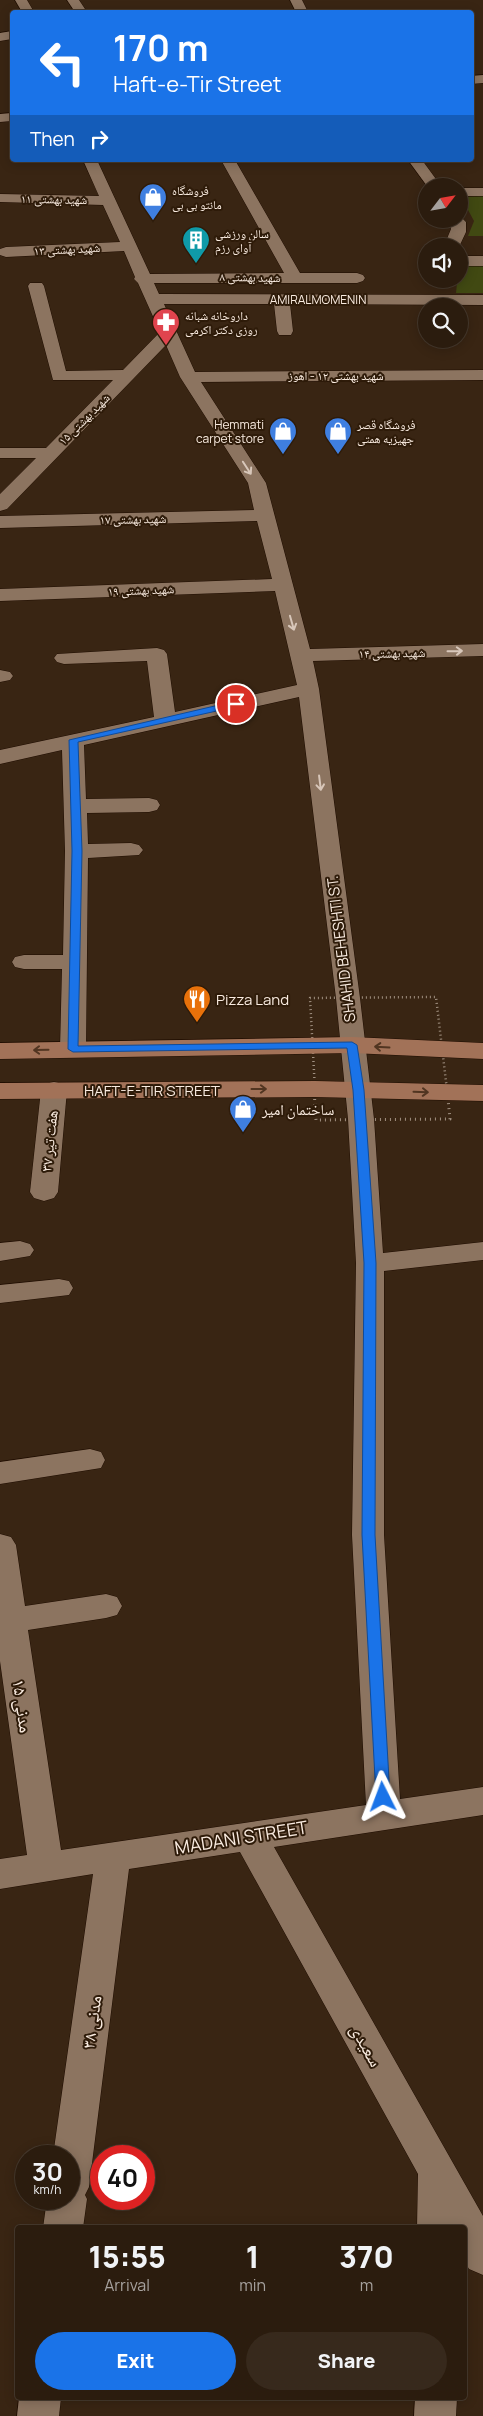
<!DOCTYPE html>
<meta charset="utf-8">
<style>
:root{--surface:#2b1c0e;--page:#37291c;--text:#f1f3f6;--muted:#a6a19e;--line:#473a2e;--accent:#1a73e8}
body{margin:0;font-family:Manrope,"Noto Naskh Arabic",sans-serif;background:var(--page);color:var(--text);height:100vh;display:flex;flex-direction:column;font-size:19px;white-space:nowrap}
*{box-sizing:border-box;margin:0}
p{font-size:16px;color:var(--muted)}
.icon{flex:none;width:28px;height:28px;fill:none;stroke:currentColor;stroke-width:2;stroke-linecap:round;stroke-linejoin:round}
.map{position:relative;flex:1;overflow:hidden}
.panel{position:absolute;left:15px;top:2225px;width:452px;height:175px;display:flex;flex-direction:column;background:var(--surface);border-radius:5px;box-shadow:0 2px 12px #0003,0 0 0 1px var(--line)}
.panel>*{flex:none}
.banner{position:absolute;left:10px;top:10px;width:464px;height:152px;border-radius:5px;box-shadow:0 2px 12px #0003,0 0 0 1px var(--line);background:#1a73e8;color:#fff;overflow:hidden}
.needle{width:32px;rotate:59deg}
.tools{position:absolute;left:418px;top:178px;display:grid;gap:10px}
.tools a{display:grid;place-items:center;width:50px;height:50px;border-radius:50%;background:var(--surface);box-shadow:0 2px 12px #0003,0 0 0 1px var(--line);font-size:25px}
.speed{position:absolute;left:15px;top:2145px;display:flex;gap:10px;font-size:25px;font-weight:700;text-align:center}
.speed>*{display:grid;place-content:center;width:65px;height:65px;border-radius:50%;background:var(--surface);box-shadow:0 2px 12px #0003,0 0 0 1px var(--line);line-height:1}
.speed small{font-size:12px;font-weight:400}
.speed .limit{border:8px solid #d22;background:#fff;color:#111}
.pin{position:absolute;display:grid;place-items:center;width:42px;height:42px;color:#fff;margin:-21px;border:2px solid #fff;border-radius:50%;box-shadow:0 1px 5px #0007}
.me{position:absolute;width:55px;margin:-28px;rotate:357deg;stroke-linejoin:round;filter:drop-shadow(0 0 4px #0008)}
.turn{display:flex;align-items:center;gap:18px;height:105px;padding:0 20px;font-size:22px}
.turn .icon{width:65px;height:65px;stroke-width:2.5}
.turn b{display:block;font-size:35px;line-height:42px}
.then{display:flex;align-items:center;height:48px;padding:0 20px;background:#0003;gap:10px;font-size:19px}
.eta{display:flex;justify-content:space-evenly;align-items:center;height:85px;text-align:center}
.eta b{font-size:30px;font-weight:800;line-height:35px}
.action{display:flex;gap:10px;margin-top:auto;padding:10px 20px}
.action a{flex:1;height:58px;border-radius:30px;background:var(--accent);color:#fff;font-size:20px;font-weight:800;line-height:58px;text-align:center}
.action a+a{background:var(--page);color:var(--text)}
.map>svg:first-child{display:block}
</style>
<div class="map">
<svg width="483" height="2416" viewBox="0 0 483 2416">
<rect width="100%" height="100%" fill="#392513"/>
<g fill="#414912">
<polygon points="483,196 483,236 468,236 474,221 461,197"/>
<polygon points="459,264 483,264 483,293 456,293"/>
</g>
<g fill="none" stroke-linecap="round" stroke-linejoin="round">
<g stroke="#1f0d00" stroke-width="1">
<g id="minor">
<polygon points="15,0 27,0 34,12 22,12"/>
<polygon points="67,0 79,0 87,12 75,12"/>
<polygon points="290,0 302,0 308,12 296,12"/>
<polygon points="12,31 12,39 0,41 0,33"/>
<polygon points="483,75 483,83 471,84 471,76"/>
<polygon points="12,113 12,121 0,122 0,114"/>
<polygon points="83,160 97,160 150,274 284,273 221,160 235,160 300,273 357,273 363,275 365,278 363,281 357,283 154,283 159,294 483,295 483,305 290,304 293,331 291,335 279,335 277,331 274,304 164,304 195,372 483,370 483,380 201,382 266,483 310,649 483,644 483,656 313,661 319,689 360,998 374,1119 383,1253 483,1242 483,1260 384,1271 384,1535 400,1799 483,1787 483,1815 274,1847 483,2216 483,2275 469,2269 465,2262 465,2228 417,2228 418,2174 240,1852 129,1869 89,2187 85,2195 87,2199 83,2228 43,2228 47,2199 69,2199 69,2156 53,2156 93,1874 0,1889 0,1859 27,1855 0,1661 0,1534 11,1537 16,1545 25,1606 106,1594 117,1597 122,1606 117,1615 106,1618 28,1630 61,1850 366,1805 352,1535 356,1263 348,1119 336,998 299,697 84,745 86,799 149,798 157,800 160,805 157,810 149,812 87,813 88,844 131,843 139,845 143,850 139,855 88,858 86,1049 82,1054 73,1057 64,1054 60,1049 62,969 24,969 15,967 12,962 15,957 24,955 63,955 65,851 62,750 0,764 0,750 154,717 147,661 64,664 57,662 54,658 57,654 157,648 164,650 167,654 175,712 297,685 275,591 0,601 0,589 272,579 257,521 0,528 0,516 254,510 248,483 180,377 166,345 7,509 0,511 0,494 36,458 0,458 0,448 46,448 113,380 53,380 28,286 30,283 42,283 44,286 66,371 123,370 160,332 138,283 134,279 135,277 124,251 6,257 0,255 0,249 6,247 120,242 103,205 0,202 0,194 99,196"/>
<polygon points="408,160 422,160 441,186 427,186"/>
<rect x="459" y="188" width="24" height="8"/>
<polygon points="459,215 466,222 466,232 459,247 444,246 451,229 448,219 459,219"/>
<rect x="459" y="256" width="24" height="10"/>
<polygon points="0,670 10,672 13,676 10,680 0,682"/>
<polygon points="54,1082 63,1084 67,1090 58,1192 54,1198 44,1201 34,1198 30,1192 41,1090 45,1084"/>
<polygon points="20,1241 30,1244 34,1250 30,1256 0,1261 0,1243"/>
<polygon points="59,1279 69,1281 73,1288 69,1295 0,1303 0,1285"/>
<polygon points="90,1449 101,1452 105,1460 101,1468 0,1484 0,1462"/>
<polygon points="19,2398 61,2398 59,2416 17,2416"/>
<polygon points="415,2398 457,2398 456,2416 414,2416"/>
</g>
</g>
<g stroke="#1f0d00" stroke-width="1">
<g id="major">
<polygon points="352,1037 483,1043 483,1059 352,1053 0,1059 0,1043"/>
<polygon points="315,1081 483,1085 483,1101 315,1097 0,1099 0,1083"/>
</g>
</g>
<polyline stroke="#a19182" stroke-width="2.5" stroke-dasharray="1 3" stroke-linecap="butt" points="315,1090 310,998 436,997 447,1090"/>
<polyline stroke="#a19182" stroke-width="3" stroke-dasharray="1 4" stroke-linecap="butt" points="314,1089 316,1120 450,1119 447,1089"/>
<use href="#minor" fill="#8c7460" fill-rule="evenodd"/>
<use href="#major" fill="#a27258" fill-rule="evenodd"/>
</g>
<defs><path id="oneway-shaft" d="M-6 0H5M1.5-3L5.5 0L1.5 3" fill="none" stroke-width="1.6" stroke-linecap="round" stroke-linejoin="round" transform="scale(1.25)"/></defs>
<g stroke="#d8c7ba">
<use href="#oneway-shaft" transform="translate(247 468) rotate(57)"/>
<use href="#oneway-shaft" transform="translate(292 623) rotate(74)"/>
<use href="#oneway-shaft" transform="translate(455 651) rotate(-1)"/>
<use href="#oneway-shaft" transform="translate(320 783) rotate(83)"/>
</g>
<g stroke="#513521">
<use href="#oneway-shaft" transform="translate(382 1047) rotate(-177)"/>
<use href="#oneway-shaft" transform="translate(41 1050) rotate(179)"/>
<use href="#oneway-shaft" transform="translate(259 1089)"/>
<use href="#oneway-shaft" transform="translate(421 1092) rotate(2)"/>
</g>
<polygon fill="#1a73e8" stroke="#114b97" points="236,701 241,704 239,706 78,742 82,851 78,1046 352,1042 357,1045 364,1090 376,1263 375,1535 390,1797 388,1801 378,1801 376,1797 362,1535 364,1263 353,1090 347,1048 73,1052 68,1049 72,851 69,740"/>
<defs>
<g id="shop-pin" transform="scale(1.4375)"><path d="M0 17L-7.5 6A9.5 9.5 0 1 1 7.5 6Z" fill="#3f7fe0" stroke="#2e1b09"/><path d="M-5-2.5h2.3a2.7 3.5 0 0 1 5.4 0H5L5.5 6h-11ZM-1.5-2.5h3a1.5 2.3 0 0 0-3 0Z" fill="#fff"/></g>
<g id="building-pin" transform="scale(1.4375)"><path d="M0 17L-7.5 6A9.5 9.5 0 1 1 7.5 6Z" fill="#0f9aa8" stroke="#2e1b09"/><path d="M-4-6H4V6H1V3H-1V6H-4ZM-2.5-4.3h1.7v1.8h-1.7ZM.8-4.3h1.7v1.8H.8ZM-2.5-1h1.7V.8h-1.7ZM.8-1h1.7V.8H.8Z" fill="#fff"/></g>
<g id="pharmacy-pin" transform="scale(1.4375)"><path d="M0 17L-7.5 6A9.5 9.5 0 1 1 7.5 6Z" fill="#e0444e" stroke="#2e1b09"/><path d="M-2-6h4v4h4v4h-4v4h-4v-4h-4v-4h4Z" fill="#fff"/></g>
<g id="restaurant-pin" transform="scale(1.4375)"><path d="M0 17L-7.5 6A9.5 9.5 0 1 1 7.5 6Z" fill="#e8710a" stroke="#2e1b09"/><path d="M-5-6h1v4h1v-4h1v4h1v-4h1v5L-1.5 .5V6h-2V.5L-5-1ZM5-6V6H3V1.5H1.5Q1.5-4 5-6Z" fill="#fff"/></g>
</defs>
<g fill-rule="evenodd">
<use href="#shop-pin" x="153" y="197"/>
<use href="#building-pin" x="196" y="240"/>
<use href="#pharmacy-pin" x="166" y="322"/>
<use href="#shop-pin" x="283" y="431"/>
<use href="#shop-pin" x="338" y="431"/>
<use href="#restaurant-pin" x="197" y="999"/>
<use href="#shop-pin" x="243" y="1109"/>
</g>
<g text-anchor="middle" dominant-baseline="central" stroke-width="4" stroke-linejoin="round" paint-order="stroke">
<g font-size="12" fill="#f9ebe0" stroke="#2e1b09" text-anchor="start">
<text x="172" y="190">فروشگاه<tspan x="172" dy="14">مانتو بی بی</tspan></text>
<text x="215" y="233">سالن ورزشی<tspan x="215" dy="14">آوای رزم</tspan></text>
<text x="185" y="315">داروخانه شبانه<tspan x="185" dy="14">روزی دکتر اکرمی</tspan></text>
<text x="264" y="424" text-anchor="end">Hemmati<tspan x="264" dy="14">carpet store</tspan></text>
<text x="357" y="424">فروشگاه قصر<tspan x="357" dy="14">جهیزیه همتی</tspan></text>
</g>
<g font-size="12" fill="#f9ebe0" stroke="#2e1b09">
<text transform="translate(54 199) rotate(1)">شهید بهشتی ۱۱</text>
<text transform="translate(67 249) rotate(-3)">شهید بهشتی ۱۳</text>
<text transform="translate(250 277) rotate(1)">شهید بهشتی ۸</text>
<text x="318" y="299">AMIRALMOMENIN</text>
<text x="336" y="375">شهید بهشتی ۱۲ - اهوز</text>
<text transform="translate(84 419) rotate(-45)">شهید بهشتی ۱۵</text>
<text transform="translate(133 519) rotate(-1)">شهید بهشتی ۱۷</text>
<text transform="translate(141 590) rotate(-2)">شهید بهشتی ۱۹</text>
<text transform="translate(392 653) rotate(-1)">شهید بهشتی ۱۴</text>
</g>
<g font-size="15" fill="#f9ebe0" stroke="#2e1b09">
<text transform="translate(341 949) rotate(-97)">SHAHID BEHESHTI ST.</text>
<text x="152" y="1090">HAFT-E-TIR STREET</text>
<text transform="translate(49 1141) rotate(-84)">هفت تیر ۳۷</text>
</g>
<g font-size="15" fill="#f9ebe0" stroke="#2e1b09" text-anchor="start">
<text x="216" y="999">Pizza Land</text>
<text x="262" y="1109">ساختمان امیر</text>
</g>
<g font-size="18" fill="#f9ebe0" stroke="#2e1b09">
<text transform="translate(23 1706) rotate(82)">مدنی ۱۵</text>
<text transform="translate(241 1837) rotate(-9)">MADANI STREET</text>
<text transform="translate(91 2022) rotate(-82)">مدنی ۳۸</text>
<text transform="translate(367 2045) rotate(61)">سعیدی</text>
</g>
</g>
</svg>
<div class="tools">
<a><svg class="needle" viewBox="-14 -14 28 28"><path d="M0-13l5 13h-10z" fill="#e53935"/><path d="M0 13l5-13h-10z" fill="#a6a19e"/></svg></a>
<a><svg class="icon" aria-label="sound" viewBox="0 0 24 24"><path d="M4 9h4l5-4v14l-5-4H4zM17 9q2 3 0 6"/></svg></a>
<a><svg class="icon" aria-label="search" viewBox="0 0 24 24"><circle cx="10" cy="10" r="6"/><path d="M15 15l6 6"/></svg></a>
</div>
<div class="speed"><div>30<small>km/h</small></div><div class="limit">40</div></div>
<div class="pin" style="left:236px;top:704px;background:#d93025"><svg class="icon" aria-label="arrive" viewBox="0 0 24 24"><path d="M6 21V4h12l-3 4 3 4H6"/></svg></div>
<svg class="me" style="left:383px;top:1797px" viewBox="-20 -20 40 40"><path d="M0-17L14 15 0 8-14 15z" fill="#1a73e8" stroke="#fff" stroke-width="4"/></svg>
<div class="banner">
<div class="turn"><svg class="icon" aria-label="left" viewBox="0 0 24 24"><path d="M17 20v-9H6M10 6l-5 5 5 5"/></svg><div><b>170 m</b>Haft-e-Tir Street</div></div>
<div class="then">Then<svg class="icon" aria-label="right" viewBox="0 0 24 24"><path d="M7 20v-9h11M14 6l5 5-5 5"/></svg></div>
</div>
<section class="panel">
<div class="eta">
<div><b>15:55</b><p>Arrival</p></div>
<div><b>1</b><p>min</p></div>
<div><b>370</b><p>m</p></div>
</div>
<div class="action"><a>Exit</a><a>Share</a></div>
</section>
</div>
